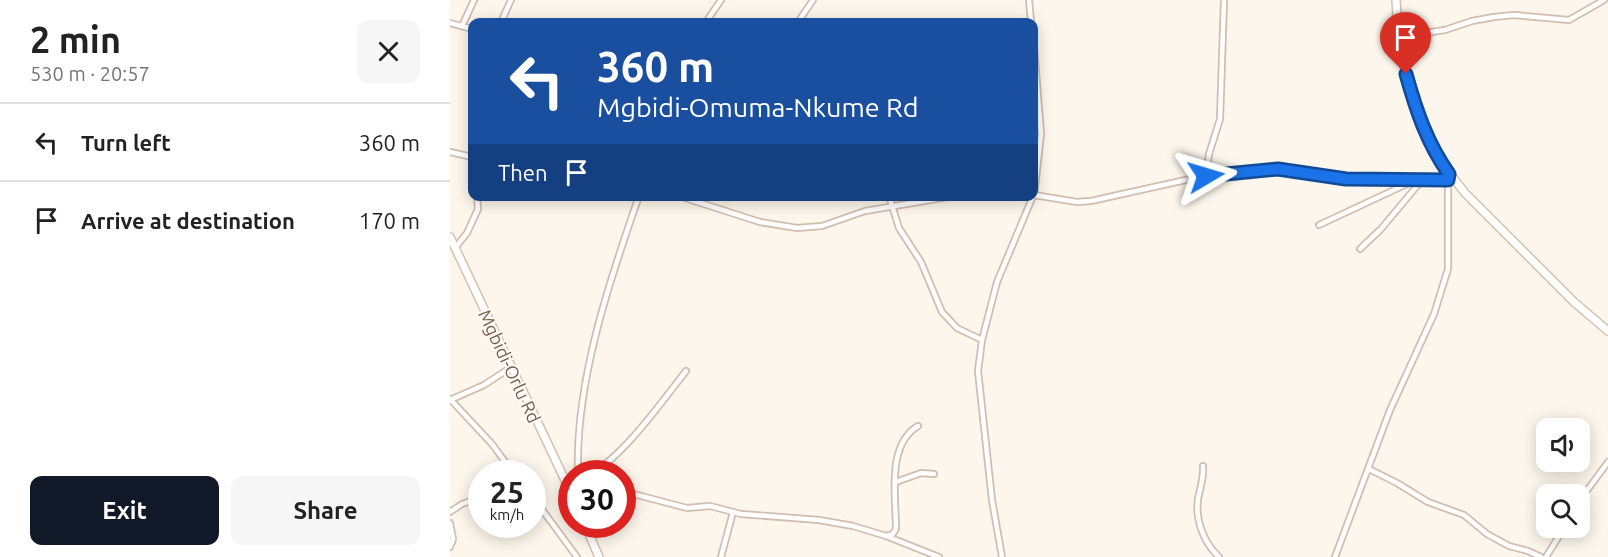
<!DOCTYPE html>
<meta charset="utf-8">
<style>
:root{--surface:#fff;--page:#f6f6f6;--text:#222;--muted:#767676;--line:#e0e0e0;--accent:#111827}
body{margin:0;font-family:Ubuntu,sans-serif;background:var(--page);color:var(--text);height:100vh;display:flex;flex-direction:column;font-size:22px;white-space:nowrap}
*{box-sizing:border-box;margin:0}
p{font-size:20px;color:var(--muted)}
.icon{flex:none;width:33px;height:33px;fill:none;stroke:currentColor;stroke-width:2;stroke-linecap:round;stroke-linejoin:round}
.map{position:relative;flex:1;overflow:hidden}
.details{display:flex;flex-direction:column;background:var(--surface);width:450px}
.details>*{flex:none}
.banner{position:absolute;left:18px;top:18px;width:570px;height:183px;border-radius:12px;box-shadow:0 3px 15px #0003;background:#1a4fa0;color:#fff;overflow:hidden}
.controls{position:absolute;left:1086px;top:418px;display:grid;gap:12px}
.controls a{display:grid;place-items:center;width:54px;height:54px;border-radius:12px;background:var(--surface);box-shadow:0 3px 15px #0003;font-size:30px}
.speed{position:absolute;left:18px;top:460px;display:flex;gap:12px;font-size:30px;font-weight:700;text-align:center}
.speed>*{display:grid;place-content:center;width:78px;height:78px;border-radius:50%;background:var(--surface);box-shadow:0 3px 15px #0003;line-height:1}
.speed small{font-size:15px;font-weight:400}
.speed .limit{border:9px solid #d22;background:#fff;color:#111}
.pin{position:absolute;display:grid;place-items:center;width:51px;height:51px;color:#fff;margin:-62px -26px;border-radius:50% 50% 50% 0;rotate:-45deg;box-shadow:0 0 6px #0007}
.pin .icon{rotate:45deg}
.me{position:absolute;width:66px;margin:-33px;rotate:83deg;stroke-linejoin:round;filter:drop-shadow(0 0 4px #0008)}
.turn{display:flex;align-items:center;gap:21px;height:126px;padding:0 30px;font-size:27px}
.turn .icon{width:78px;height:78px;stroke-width:2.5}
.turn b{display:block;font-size:42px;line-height:51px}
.then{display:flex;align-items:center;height:57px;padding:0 30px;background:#0003;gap:12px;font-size:22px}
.round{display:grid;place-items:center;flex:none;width:63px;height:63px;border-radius:12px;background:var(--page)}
.overview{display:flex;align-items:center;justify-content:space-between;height:102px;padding:0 30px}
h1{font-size:36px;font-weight:700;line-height:45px}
.button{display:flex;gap:12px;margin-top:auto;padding:12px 30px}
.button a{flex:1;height:69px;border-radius:12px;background:var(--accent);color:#fff;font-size:24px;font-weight:700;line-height:69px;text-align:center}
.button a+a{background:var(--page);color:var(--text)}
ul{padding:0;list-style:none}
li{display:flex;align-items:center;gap:18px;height:78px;padding:0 30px;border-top:2px solid var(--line)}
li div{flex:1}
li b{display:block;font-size:22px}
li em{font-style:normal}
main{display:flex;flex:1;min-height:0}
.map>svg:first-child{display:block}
</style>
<main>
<section class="details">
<div class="overview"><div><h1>2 min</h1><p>530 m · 20:57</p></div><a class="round"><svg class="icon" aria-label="close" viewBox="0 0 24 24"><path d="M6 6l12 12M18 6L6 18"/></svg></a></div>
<ul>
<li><svg class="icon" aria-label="left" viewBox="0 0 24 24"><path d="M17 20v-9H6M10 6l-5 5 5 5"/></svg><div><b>Turn left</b></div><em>360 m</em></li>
<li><svg class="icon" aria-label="arrive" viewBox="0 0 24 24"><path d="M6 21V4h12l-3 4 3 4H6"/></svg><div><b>Arrive at destination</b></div><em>170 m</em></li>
</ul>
<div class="button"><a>Exit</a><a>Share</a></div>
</section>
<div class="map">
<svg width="1158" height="557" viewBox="0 0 1158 557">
<rect width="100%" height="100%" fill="#fdf6ec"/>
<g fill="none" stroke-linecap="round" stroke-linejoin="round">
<g stroke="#d1beb0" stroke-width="8">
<g id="street">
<polyline points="579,0 581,22"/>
<polyline points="51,22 61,0"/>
<polyline points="256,22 271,0"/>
<polyline points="348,22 363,0"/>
<polyline points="0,23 22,29"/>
<polyline points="12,26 24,0"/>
<polyline points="948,37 995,30 1022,21 1044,17 1064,15 1119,20 1154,0"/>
<polyline points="584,47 591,134 584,196"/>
<polyline points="0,152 22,157"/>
<polyline points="756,176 759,154 770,119 774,0"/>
<polyline points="584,195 627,202 641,201 749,177 813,170 828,169 896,179 998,180"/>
<polyline points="229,196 310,222 347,228 372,226 415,211 504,196"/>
<polyline points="439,196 449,228 471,262 492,312 507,328 532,340"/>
<polyline points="869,225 961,182"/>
<polyline points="5,248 17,233 28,209 27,196"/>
<polyline points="910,249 931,229 972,180"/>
<polyline points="0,399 42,444 64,474"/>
<polyline points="0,400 34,385 60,368"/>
<path d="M753,466C754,478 750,488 748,499C745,520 754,543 769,557"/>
<polyline points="919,469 947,483 978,502 1014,515 1037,534 1059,546 1078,551 1091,557"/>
<path d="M128,474C125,383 159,282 189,196"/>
<path d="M139,474C170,461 214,399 236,371"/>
<polyline points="446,482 471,473 484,474"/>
<polyline points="172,491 237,508 260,506 291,514 369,520 403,526 436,536 489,557"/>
<polyline points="82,496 127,557"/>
<polyline points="1130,500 1158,462"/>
<polyline points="0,512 12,504 32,497"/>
<polyline points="0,523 3,539 0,547"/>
<path d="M439,535H442L446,529C446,498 436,445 468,426"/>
<polyline points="271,557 283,512"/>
<polyline points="552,557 542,500 528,371 532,340 547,282 583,196"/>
<polyline points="885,557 940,410 984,314 998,269 998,179"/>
<polyline points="1096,557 1114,528"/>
</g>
</g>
<g stroke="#d6c0b0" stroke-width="10">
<g id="secondary">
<polyline points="946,0 949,46 963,100 980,145 991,162 1015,193 1124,302 1158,331"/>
<polyline points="0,237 122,495"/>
<polyline points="135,525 149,557"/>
</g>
</g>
<use href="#street" stroke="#fff" stroke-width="4.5"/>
<use href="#secondary" stroke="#fff" stroke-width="7"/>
</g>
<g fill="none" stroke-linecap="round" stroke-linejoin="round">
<g stroke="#114b97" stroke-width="15">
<path id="route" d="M756,176L828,169L896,179L998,180L999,174C977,143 966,110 956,74"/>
</g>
<use href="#route" stroke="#1a73e8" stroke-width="10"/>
</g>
<g text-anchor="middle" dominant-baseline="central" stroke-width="4.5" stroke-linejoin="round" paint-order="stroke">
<g font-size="18" fill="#7a5c4d" stroke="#fffaf3">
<text transform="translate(60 366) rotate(65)">Mgbidi-Orlu Rd</text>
</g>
</g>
</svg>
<div class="controls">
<a><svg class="icon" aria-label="sound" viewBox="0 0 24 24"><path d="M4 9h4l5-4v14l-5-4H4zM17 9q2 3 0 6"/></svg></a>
<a><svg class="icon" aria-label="search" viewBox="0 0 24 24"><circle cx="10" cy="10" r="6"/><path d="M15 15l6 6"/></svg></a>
</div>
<div class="speed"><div>25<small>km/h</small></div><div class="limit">30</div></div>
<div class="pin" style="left:956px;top:74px;background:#d93025"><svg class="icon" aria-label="arrive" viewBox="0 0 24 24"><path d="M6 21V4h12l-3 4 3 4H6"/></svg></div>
<svg class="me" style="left:756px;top:176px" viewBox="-20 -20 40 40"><path d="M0-17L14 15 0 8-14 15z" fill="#1a73e8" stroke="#fff" stroke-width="4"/></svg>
<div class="banner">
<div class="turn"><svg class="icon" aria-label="left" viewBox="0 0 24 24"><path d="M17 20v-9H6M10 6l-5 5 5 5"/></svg><div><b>360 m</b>Mgbidi-Omuma-Nkume Rd</div></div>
<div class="then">Then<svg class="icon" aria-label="arrive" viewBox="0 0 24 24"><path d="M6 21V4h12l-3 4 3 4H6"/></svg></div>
</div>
</div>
</main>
